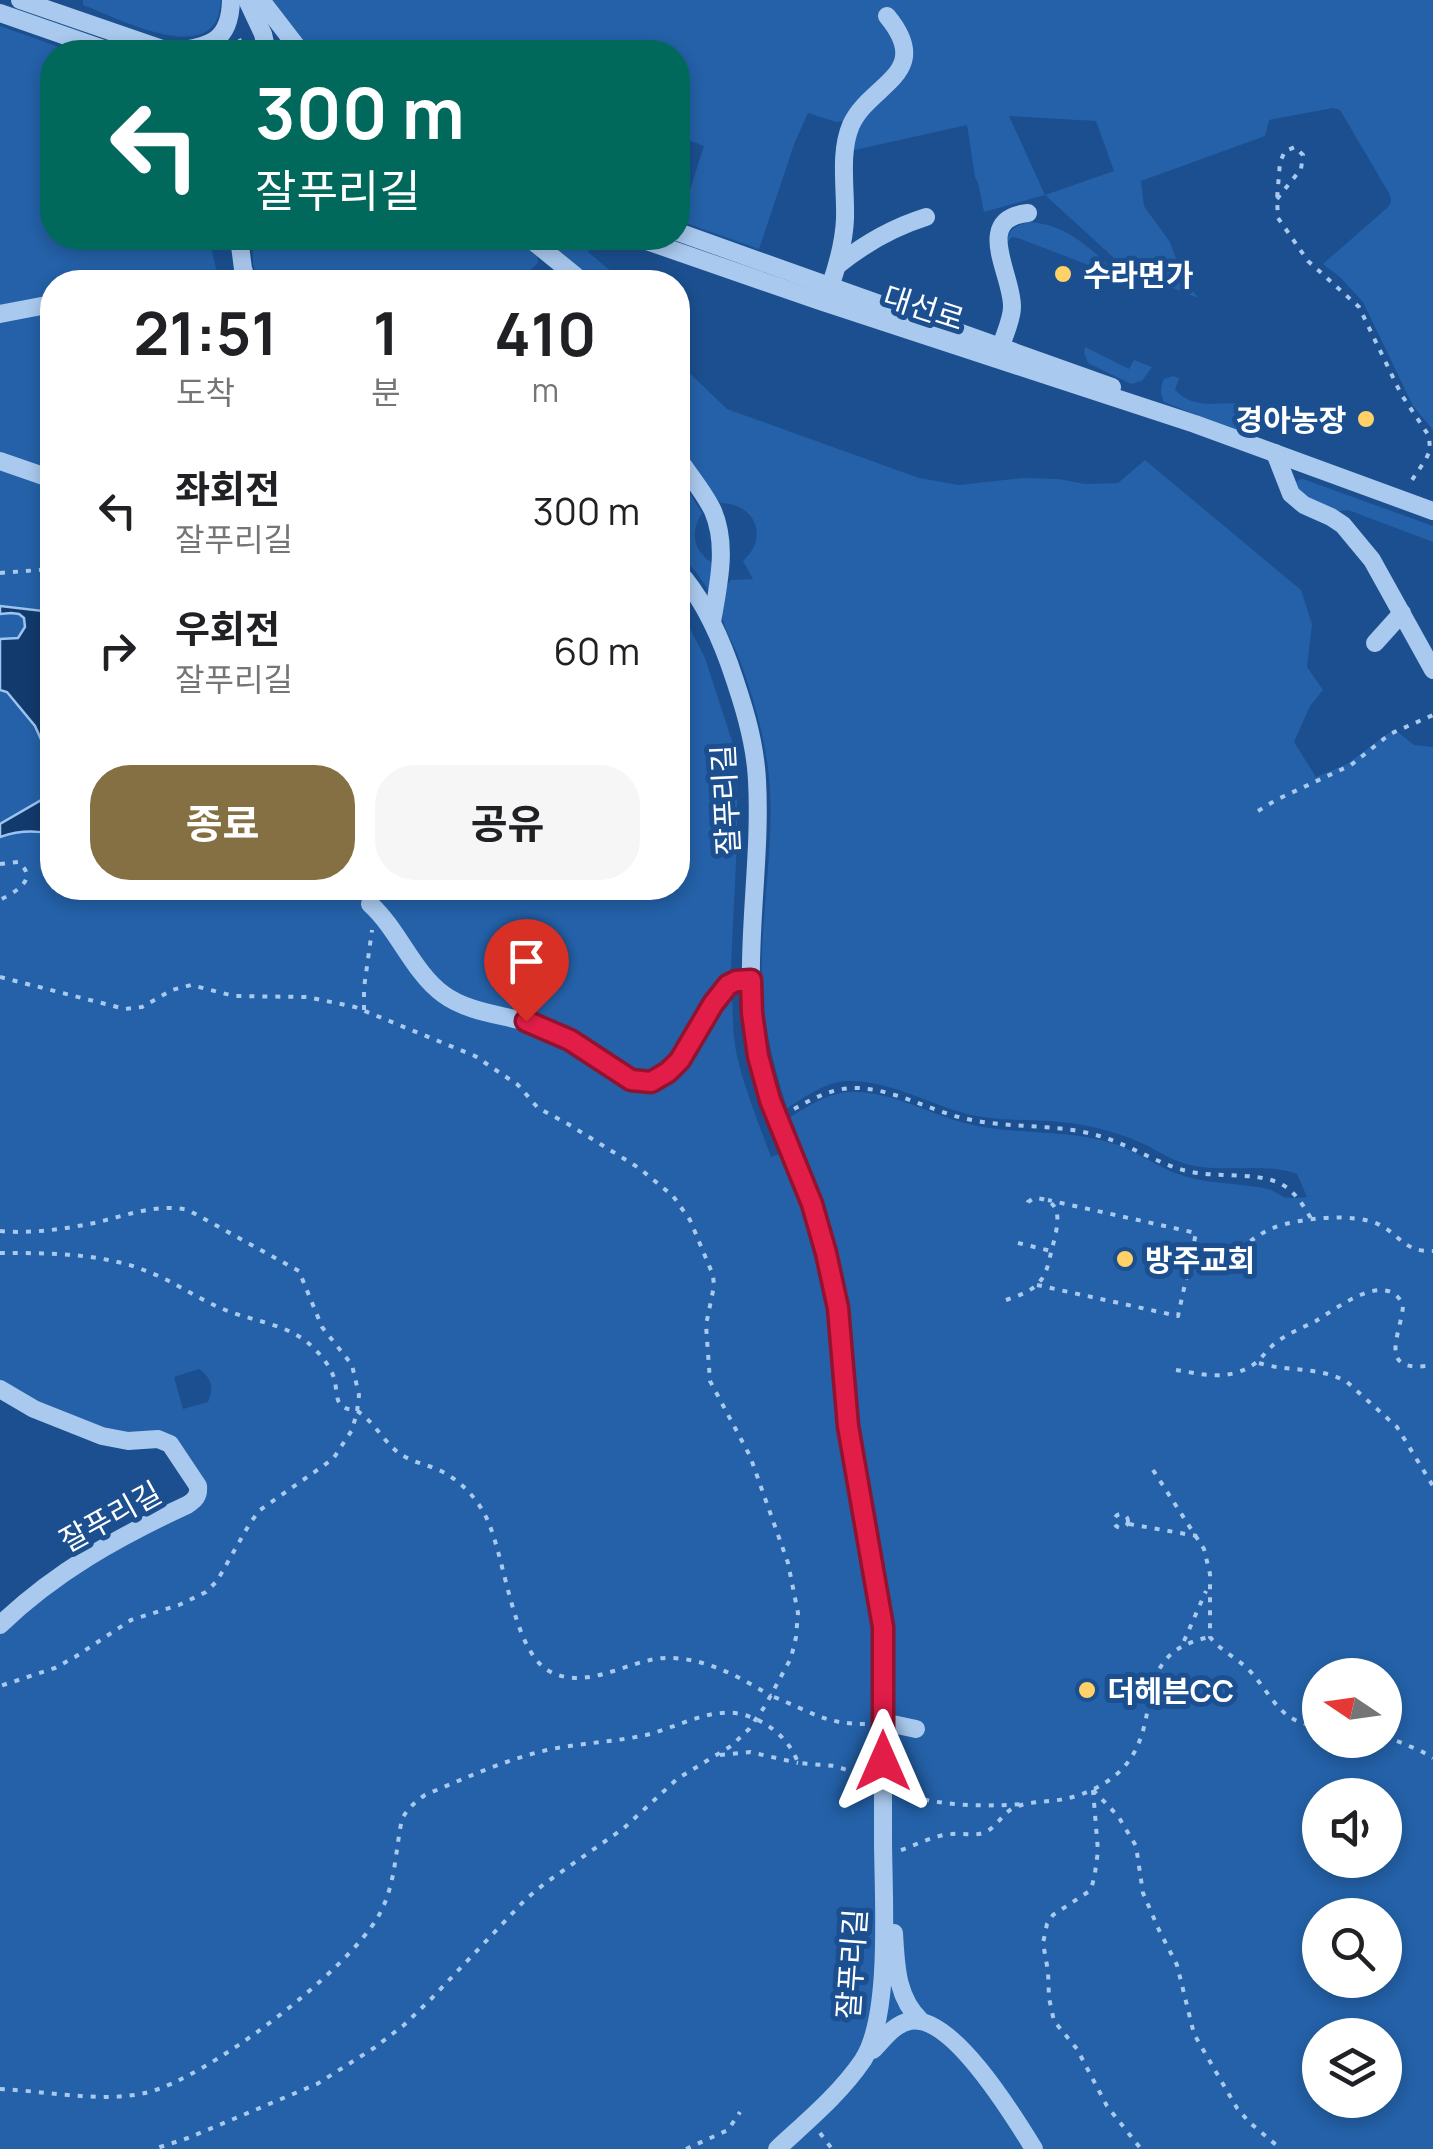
<!DOCTYPE html>
<html lang="ko">
<meta charset="utf-8">
<style>
:root{--surface:#fff;--page:#f6f6f6;--text:#202124;--muted:#757577;--accent:#847042}
body{margin:0;font-family:Manrope,"Noto Sans KR",sans-serif;background:var(--page);color:var(--text);height:100vh;display:flex;flex-direction:column;font-size:38px;white-space:nowrap}
*{box-sizing:border-box;margin:0}
p{font-size:32px;color:var(--muted)}
.icon{flex:none;width:55px;height:55px;fill:none;stroke:currentColor;stroke-width:2;stroke-linecap:round;stroke-linejoin:round}
.map{position:relative;flex:1;overflow:hidden}
.side{position:absolute;left:40px;top:270px;width:650px;height:630px;display:flex;flex-direction:column;background:var(--surface);border-radius:40px;box-shadow:0 5px 15px #0003}
.side>*{flex:none}
.guide{position:absolute;left:40px;top:40px;width:650px;height:210px;border-radius:40px;box-shadow:0 5px 15px #0003;background:#00695c;color:#fff;overflow:hidden}
.needle{width:65px;rotate:283deg}
.buttons{position:absolute;left:1302px;top:1658px;display:grid;gap:20px}
.buttons a{display:grid;place-items:center;width:100px;height:100px;border-radius:50%;background:var(--surface);box-shadow:0 5px 15px #0003;font-size:50px}
.pin{position:absolute;display:grid;place-items:center;width:85px;height:85px;color:#fff;margin:-102px -42px;border-radius:50% 50% 50% 0;rotate:-45deg;box-shadow:0 0 10px #0007}
.pin .icon{rotate:45deg}
.me{position:absolute;width:110px;margin:-55px;rotate:0deg;stroke-linejoin:round;filter:drop-shadow(0 0 8px #0008)}
.turn{display:flex;align-items:center;gap:35px;height:210px;padding:0 50px;font-size:45px}
.turn .icon{width:130px;height:130px;stroke-width:2.5}
.turn b{display:block;font-size:70px;line-height:85px}
.eta{display:flex;justify-content:space-evenly;align-items:center;height:170px;text-align:center}
.eta b{font-size:60px;font-weight:700;line-height:70px}
.cta{display:flex;gap:20px;margin-top:auto;padding:20px 50px}
.cta a{flex:1;height:115px;border-radius:40px;background:var(--accent);color:#fff;font-size:40px;font-weight:700;line-height:115px;text-align:center}
.cta a+a{background:var(--page);color:var(--text)}
ul{padding:0;list-style:none}
li{display:flex;align-items:center;gap:30px;height:140px;padding:0 50px}
li div{flex:1}
li b{display:block;font-size:38px}
li em{font-style:normal}
.map>svg:first-child{display:block}
</style>
<div class="map">
<svg width="1433" height="2149" viewBox="0 0 1433 2149">
<rect width="100%" height="100%" fill="#1b4f8f"/>
<g fill="#2461a8" fill-rule="evenodd">
<path d="M83,0H221C220,7 219,17 215,23C192,58 113,16 83,5Z"/>
<path d="M273,0H1433V430L1413,406L1363,302L1341,278L1323,264L1388,207L1391,202L1390,195L1340,110L1333,108L1269,120L1265,136L1141,181L1144,206L1170,242L1183,277L1198,298L1138,274L1114,258L1045,195L984,212L978,183L975,177L967,125L850,151L852,132L856,124C889,82 939,64 888,7L878,18C896,38 904,51 889,76L857,110L843,121L836,122L808,113L795,142L759,249L680,221L704,146L678,136V52H310ZM1009,116L1096,121L1114,171L1045,195Z"/>
<polygon points="0,26 73,52 52,52 52,238 209,238 219,282 52,282 52,298 0,307"/>
<path d="M1029,222C1069,224 1095,253 1122,278L1018,238L1012,237L1007,243C1007,229 1017,225 1029,222Z"/>
<polygon points="253,238 516,238 537,254 538,263 518,282 258,282 253,263"/>
<polygon points="536,238 592,238 588,252 624,282 590,282"/>
<polygon points="52,309 52,472 0,455 0,321"/>
<polygon points="1085,347 1129,369 1134,360 1152,367 1142,381 1131,384 1088,363 1084,353"/>
<path d="M678,362L727,409L919,478L959,485L1022,478L1059,479L1085,484L1118,483L1145,460L1301,590L1312,624L1307,667L1323,690L1310,706L1294,742L1316,777L1347,764L1394,729L1414,745L1433,747V2149H0V1631L59,1581L197,1503L176,1443L103,1432L0,1384V466L52,484V888H678V605L705,658L733,744L737,791V841L731,966L729,975L719,979C707,1000 683,1055 664,1068C655,1075 644,1073 633,1071L494,1009L428,985L535,1030L648,1089L666,1084L682,1070L724,997L732,991C733,1012 732,1034 737,1056C745,1090 759,1124 771,1157L800,1147L789,1118C810,1105 832,1090 859,1092C895,1094 927,1112 961,1122C1010,1136 1063,1128 1112,1143C1137,1151 1157,1167 1181,1175C1209,1184 1236,1183 1264,1188C1272,1189 1277,1194 1284,1197C1291,1199 1301,1197 1307,1197L1297,1174C1260,1161 1220,1175 1183,1163C1170,1159 1159,1152 1148,1146C1127,1136 1105,1129 1082,1125C1042,1117 1000,1124 960,1112C923,1101 889,1081 849,1081C826,1081 806,1097 787,1108C775,1070 764,1029 762,989C759,916 777,839 768,768C763,729 752,694 739,658C734,644 724,630 722,615C721,603 723,589 731,580L753,579L743,561C769,538 756,504 721,503L704,486L678,445ZM199,1369C212,1378 214,1388 208,1402L183,1409L174,1377ZM1320,1675H1385V1740H1320ZM1320,1795H1385V1860H1320ZM1320,1915H1385V1980H1320ZM1320,2035H1385V2100H1320Z"/>
<path d="M1173,376L1179,378L1175,390C1201,417 1232,393 1252,410V422L1245,431L1240,432L1164,402C1160,394 1160,388 1164,379Z"/>
<path d="M678,474L702,513C689,533 694,552 714,564L711,594L696,572L678,552Z"/>
<polygon points="1303,479 1433,526 1433,542 1348,510 1333,512 1304,500 1294,484 1298,480"/>
</g>
<g fill="#123a6d" stroke="#9cc4f0" stroke-width="2.5">
<polygon points="0,606 52,612 52,764 35,726 7,692 0,690 0,639 18,638 25,627 24,618 19,614 11,613 0,614"/>
<path d="M52,787V834C35,830 17,831 0,837V824L48,796Z"/>
</g>
<g fill="none" stroke-linecap="round" stroke-linejoin="round">
<g stroke="#a9c9ee" stroke-width="4" stroke-dasharray="5 8" stroke-linecap="butt">
<polyline points="239,39 246,52"/>
<polyline points="1277,199 1301,169 1303,155 1295,147 1285,151 1280,162 1277,199 1278,218 1308,261 1359,307 1401,394 1429,436 1430,450 1426,459 1410,483"/>
<polyline points="0,573 52,569"/>
<polyline points="1258,811 1276,800 1351,765 1390,734 1433,715"/>
<path d="M0,864L18,862C40,879 15,892 0,900"/>
<polyline points="0,977 125,1009 142,1007 172,990 191,985 234,996 307,997 355,1007 475,1056 518,1085 538,1108 568,1124 639,1168 673,1196 690,1220 713,1275 714,1286 706,1325 710,1381 750,1456 788,1563 798,1613 796,1637 791,1658 765,1706 749,1729 731,1746 677,1779 624,1828 544,1884 526,1899 432,1998 404,2025 374,2048 317,2084 188,2138 154,2149"/>
<polyline points="364,1010 364,988 372,930"/>
<path d="M794,1109C814,1098 834,1087 858,1088C897,1090 930,1111 967,1119C1007,1128 1048,1124 1088,1133C1125,1141 1152,1162 1187,1171C1215,1178 1252,1172 1277,1182C1294,1189 1303,1205 1312,1220"/>
<path d="M0,1231C31,1234 64,1229 94,1223C125,1216 156,1203 188,1210L299,1271L322,1327L352,1365L359,1395L357,1412L352,1430L333,1459L260,1510L250,1523L217,1581L206,1592L179,1605L131,1620L75,1657L55,1668L0,1686"/>
<polyline points="1018,1243 1051,1251"/>
<path d="M1240,1249C1251,1241 1260,1233 1273,1228C1298,1218 1355,1212 1380,1225C1401,1236 1404,1252 1433,1251"/>
<path d="M0,1253C48,1253 104,1253 149,1272C175,1282 198,1299 223,1309C251,1321 283,1323 307,1342C318,1351 330,1365 334,1378C337,1386 335,1401 342,1406C347,1410 352,1409 357,1411C371,1419 382,1438 394,1449C408,1462 424,1463 441,1471C459,1480 474,1495 484,1513C505,1550 511,1650 549,1671C588,1692 628,1659 666,1658C704,1657 740,1677 771,1696"/>
<polyline points="1037,1285 1178,1316 1196,1233 1048,1200"/>
<path d="M1006,1300C1018,1296 1033,1291 1041,1280C1048,1271 1049,1259 1052,1249C1057,1228 1067,1199 1034,1198L1028,1202L1026,1210"/>
<path d="M1259,1363C1287,1372 1320,1366 1347,1382L1397,1427L1433,1486"/>
<path d="M1176,1370C1196,1373 1218,1379 1238,1372C1263,1364 1262,1351 1281,1339C1291,1332 1304,1327 1316,1321C1337,1308 1387,1269 1403,1305C1402,1333 1374,1375 1433,1365"/>
<path d="M1153,1470L1204,1549L1210,1574V1637C1220,1650 1235,1657 1247,1668C1273,1694 1278,1724 1320,1726"/>
<circle cx="1121" cy="1521" r="7"/>
<polyline points="1129,1524 1197,1536"/>
<polyline points="1184,1641 1206,1591"/>
<polyline points="1125,1694 1149,1700"/>
<path d="M774,1697C812,1712 826,1725 869,1724"/>
<polyline points="1385,1736 1421,1751 1433,1758"/>
<polyline points="720,1755 750,1752 798,1763"/>
<polyline points="1093,1790 1118,1816 1136,1846 1143,1893 1159,1930 1177,1965 1194,2034 1237,2108 1249,2122 1281,2149"/>
<polyline points="1093,1790 1098,1851 1095,1873 1092,1886 1088,1892 1053,1915 1047,1924 1043,1943 1048,1971 1049,1998 1054,2021 1077,2049 1107,2106 1141,2149"/>
<path d="M899,1793C940,1806 980,1807 1023,1804"/>
<path d="M901,1850C918,1844 935,1835 952,1834C962,1833 973,1836 983,1833C998,1828 1002,1811 1018,1806C1033,1801 1049,1802 1064,1799C1085,1795 1109,1784 1124,1767C1166,1719 1127,1654 1210,1637"/>
<path d="M0,2089C46,2091 100,2103 145,2093C207,2079 348,1971 379,1915C396,1884 395,1852 402,1819C408,1808 415,1802 425,1795C465,1778 505,1760 547,1750C580,1743 614,1742 646,1735C675,1728 705,1710 735,1713C763,1717 789,1737 798,1763L835,1766L868,1777"/>
<polyline points="820,2133 832,2149"/>
<polyline points="686,2149 728,2130 740,2112"/>
</g>
<g stroke="#a9c9ee" stroke-width="18">
<polyline points="20,0 171,52"/>
<polyline points="247,0 263,34 267,52"/>
<polyline points="261,0 301,52"/>
<polyline points="0,13 112,52"/>
<path d="M171,52C208,46 230,44 231,0"/>
<polyline points="678,232 1112,387"/>
<polyline points="239,238 243,269 248,282"/>
<polyline points="529,238 583,282"/>
<polyline points="638,238 820,301 1195,424 1433,511"/>
<path d="M838,265C864,244 894,227 926,217"/>
<path d="M830,287C838,264 844,243 845,219C846,189 839,153 851,125C870,83 935,74 887,16"/>
<polyline points="0,314 52,304"/>
<path d="M1001,347C1004,335 1012,320 1012,307C1013,275 972,219 1028,213"/>
<polyline points="1275,453 1291,494 1304,505 1331,517 1343,525 1372,560 1433,670"/>
<path d="M678,458C689,475 704,492 713,511C728,546 718,586 712,622"/>
<polyline points="0,461 52,479"/>
<path d="M678,571C702,597 717,630 729,663C742,700 755,740 757,780C762,870 741,961 757,1051C770,1120 807,1183 826,1251C841,1307 840,1365 847,1423C855,1490 875,1556 882,1623C886,1656 883,1689 883,1722L916,1729"/>
<polyline points="1375,643 1402,613"/>
<path d="M370,904C398,929 413,972 443,994C471,1015 513,1015 545,1028C576,1041 603,1062 631,1080C678,1092 700,1024 720,992L728,985L736,981L751,980"/>
<path d="M0,1389L34,1409L102,1436L128,1441L158,1439L170,1444L198,1486C199,1496 195,1500 187,1505C118,1537 55,1572 0,1625"/>
<path d="M894,1933C896,1965 896,1997 921,2021"/>
<path d="M873,2050C884,2039 894,2024 910,2021C952,2014 1015,2118 1034,2149"/>
<path d="M777,2149C807,2121 840,2094 863,2060C892,2015 883,1895 883,1839"/>
</g>
<polyline stroke="#a9c9ee" stroke-width="18" points="883,1722 883,1839"/>
</g>
<g fill="none" stroke-linecap="round" stroke-linejoin="round">
<g stroke="#92132f" stroke-width="25">
<polyline id="route" points="526,1021 570,1040 631,1080 651,1082 668,1072 680,1060 713,1004 728,985 736,981 751,980 752,1013 758,1056 770,1100 812,1204 826,1253 838,1308 848,1426 883,1627 883,1761"/>
</g>
<use href="#route" stroke="#e11d48" stroke-width="18"/>
</g>
<g fill="#ffd166" stroke="#1b4f8f" stroke-width="4">
<circle cx="1063" cy="274" r="10"/>
<circle cx="1366" cy="419" r="10"/>
<circle cx="1125" cy="1259" r="10"/>
<circle cx="1087" cy="1690" r="10"/>
</g>
<g text-anchor="middle" dominant-baseline="central" stroke-width="10" stroke-linejoin="round" paint-order="stroke">
<g font-size="30" font-weight="bold" fill="#fff" stroke="#1b4f8f" text-anchor="start">
<text x="1083" y="274">수라면가</text>
<text x="1346" y="419" text-anchor="end">경아농장</text>
<text x="1145" y="1259">방주교회</text>
<text x="1107" y="1690">더헤븐CC</text>
</g>
<g font-size="30" fill="#fff" stroke="#1b4f8f">
<text transform="translate(924 307) rotate(18)">대선로</text>
<text transform="translate(725 800) rotate(-93)">잘푸리길</text>
<text transform="translate(110 1516) rotate(-29)">잘푸리길</text>
<text transform="translate(851 1964) rotate(-86)">잘푸리길</text>
</g>
</g>
</svg>
<div class="buttons">
<a><svg class="needle" viewBox="-14 -14 28 28"><path d="M0-13l5 13h-10z" fill="#e53935"/><path d="M0 13l5-13h-10z" fill="#757577"/></svg></a>
<a><svg class="icon" aria-label="sound" viewBox="0 0 24 24"><path d="M4 9h4l5-4v14l-5-4H4zM17 9q2 3 0 6"/></svg></a>
<a><svg class="icon" aria-label="search" viewBox="0 0 24 24"><circle cx="10" cy="10" r="6"/><path d="M15 15l6 6"/></svg></a>
<a><svg class="icon" aria-label="layers" viewBox="0 0 24 24"><path d="M12 4l9 5-9 5-9-5zM3 14l9 5 9-5"/></svg></a>
</div>
<div class="pin" style="left:526px;top:1021px;background:#d93025"><svg class="icon" aria-label="arrive" viewBox="0 0 24 24"><path d="M6 21V4h12l-3 4 3 4H6"/></svg></div>
<svg class="me" style="left:883px;top:1761px" viewBox="-20 -20 40 40"><path d="M0-17L14 15 0 8-14 15z" fill="#e11d48" stroke="#fff" stroke-width="4"/></svg>
<div class="guide">
<div class="turn"><svg class="icon" aria-label="left" viewBox="0 0 24 24"><path d="M17 20v-9H6M10 6l-5 5 5 5"/></svg><div><b>300 m</b>잘푸리길</div></div>
</div>
<section class="side">
<div class="eta">
<div><b>21:51</b><p>도착</p></div>
<div><b>1</b><p>분</p></div>
<div><b>410</b><p>m</p></div>
</div>
<ul>
<li><svg class="icon" aria-label="left" viewBox="0 0 24 24"><path d="M17 20v-9H6M10 6l-5 5 5 5"/></svg><div><b>좌회전</b><p>잘푸리길</p></div><em>300 m</em></li>
<li><svg class="icon" aria-label="right" viewBox="0 0 24 24"><path d="M7 20v-9h11M14 6l5 5-5 5"/></svg><div><b>우회전</b><p>잘푸리길</p></div><em>60 m</em></li>
</ul>
<div class="cta"><a>종료</a><a>공유</a></div>
</section>
</div>
